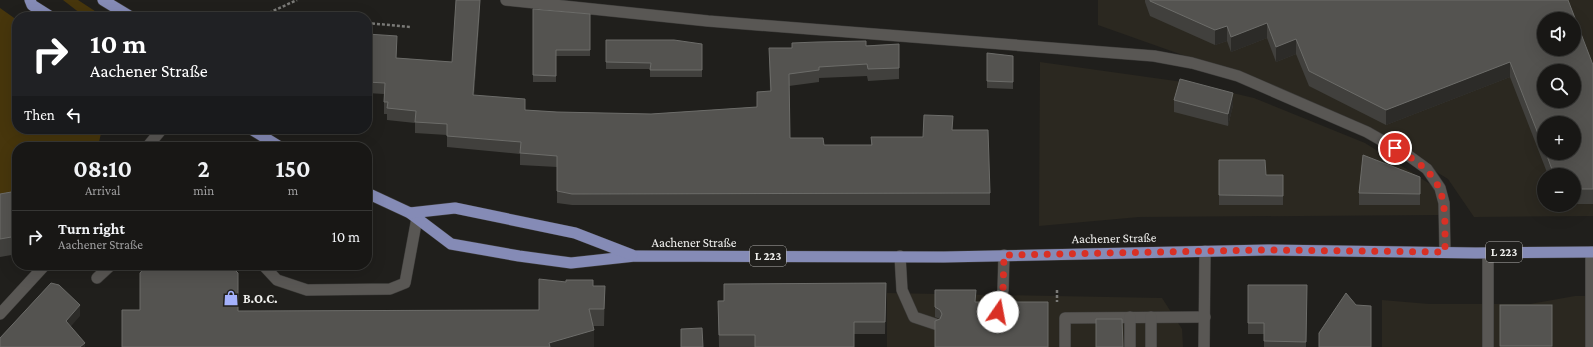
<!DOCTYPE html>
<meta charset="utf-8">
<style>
:root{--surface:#181715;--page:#21201e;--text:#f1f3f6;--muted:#9f9fa0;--line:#363634}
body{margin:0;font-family:"Crimson Pro",serif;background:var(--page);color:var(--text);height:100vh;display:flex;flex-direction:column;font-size:15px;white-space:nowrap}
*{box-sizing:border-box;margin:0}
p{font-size:13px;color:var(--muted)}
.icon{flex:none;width:22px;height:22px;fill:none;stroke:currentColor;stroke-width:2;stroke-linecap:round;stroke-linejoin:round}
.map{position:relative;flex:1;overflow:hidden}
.sheet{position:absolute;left:12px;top:142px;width:360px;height:128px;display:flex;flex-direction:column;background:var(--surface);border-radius:16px;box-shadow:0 4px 16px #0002,0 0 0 1px var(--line)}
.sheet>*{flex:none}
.top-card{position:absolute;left:12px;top:12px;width:360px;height:122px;border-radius:16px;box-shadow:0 4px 16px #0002,0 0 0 1px var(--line);background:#202124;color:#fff;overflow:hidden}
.tools{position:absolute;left:1537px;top:12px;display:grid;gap:8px}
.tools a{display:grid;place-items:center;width:44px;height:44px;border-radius:50%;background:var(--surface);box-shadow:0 4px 16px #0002,0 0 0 1px var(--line);font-size:20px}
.pin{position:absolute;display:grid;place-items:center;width:34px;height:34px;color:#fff;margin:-17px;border:2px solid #fff;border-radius:50%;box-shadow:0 1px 4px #0007}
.me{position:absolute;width:44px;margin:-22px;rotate:12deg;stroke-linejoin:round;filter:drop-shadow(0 0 3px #0008)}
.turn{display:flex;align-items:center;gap:14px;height:84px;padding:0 12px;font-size:18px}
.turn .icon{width:52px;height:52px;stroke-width:2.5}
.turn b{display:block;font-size:28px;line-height:34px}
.then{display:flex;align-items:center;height:38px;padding:0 12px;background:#0003;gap:8px;font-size:15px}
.eta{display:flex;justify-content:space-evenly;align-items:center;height:68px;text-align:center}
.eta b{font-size:24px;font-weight:700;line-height:28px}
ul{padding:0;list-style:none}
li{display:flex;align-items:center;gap:12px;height:52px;padding:0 12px;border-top:1px solid var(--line)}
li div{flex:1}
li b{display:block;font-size:15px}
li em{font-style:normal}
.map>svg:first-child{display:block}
</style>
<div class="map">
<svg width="1593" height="347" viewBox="0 0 1593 347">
<rect width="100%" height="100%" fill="#201f1c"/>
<g fill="#2b2820" fill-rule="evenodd">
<path d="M1098,0H1593V216L1474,217L1448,179L1368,130L1295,95L1098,25ZM1544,19H1574V49H1544ZM1544,71H1574V101H1544ZM1544,123H1574V153H1544ZM1544,175H1574V205H1544Z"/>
<polygon points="1040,62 1190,83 1254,98 1365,143 1438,189 1439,215 1139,217 1039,226"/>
<polygon points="887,293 1162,298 1182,329 1183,347 887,347"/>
<polygon points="1575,296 1593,296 1593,347 1382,347 1382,300 1429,304 1530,304"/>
</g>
<g fill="#47360c">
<polygon points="63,0 78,0 104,17 85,17"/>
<polygon points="0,8 17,20 17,129 102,129 99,142 95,147 17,147 17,195 0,195"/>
</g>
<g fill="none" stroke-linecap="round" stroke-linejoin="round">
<g stroke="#3d3c3a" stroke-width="12">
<g id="service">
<polyline points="506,0 708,21 1154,56 1192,63 1238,76 1367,132 1409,156 1427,169 1440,188 1444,203 1445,252"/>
<polyline points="1591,252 1591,347"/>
<polyline points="1488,253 1488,347"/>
<polyline points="900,256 902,290 914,317 935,324"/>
<polyline points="263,265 277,280 307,290 390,289 405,283 417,218"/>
<polyline points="97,278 111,265"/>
<polyline points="998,312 1003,290 1004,255"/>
<polyline points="1065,347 1065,318 1205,317"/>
<polyline points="1130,347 1130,317"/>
<polyline points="1151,347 1151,317"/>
</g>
</g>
<g stroke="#3d3c3a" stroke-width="12">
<g id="minor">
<polyline points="147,147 162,129"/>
<polyline points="0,314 45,265"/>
<polyline points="1204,347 1205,251"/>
</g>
</g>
<g stroke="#3d3c3a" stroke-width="12">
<g id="primary">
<polyline points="30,0 32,5 51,17"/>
<polyline points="103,0 131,17"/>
<polyline points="251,129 280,147"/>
<polyline points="367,193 410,213 451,244 519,256 571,263 635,256 944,257 1267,250 1476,253 1593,252"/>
<polyline points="410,213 455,208 575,233 632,255"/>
</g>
</g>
<g stroke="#7a7a77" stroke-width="2.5" stroke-dasharray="3 2" stroke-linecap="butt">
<polyline points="269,13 288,15"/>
<polyline points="260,17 297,0"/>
<polyline points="367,23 411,27"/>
<polyline points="1057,290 1057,302"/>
</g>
<use href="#service" stroke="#595754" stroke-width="11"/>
<use href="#minor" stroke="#595754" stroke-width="11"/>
<use href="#primary" stroke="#858bb6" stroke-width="11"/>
</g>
<g fill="#41403d" fill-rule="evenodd">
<path d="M1145,0H1150L1593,65V204H1574V175H1548L1510,77L1386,125L1309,86L1296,54L1276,62L1267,38L1231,52L1227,41L1215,45L1150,16L1145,2ZM1544,123L1574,153H1544Z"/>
<polygon points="533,9 590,14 590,56 556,56 556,82 533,82"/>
<polygon points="480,10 474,96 525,110 557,112 651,114 757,107 770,92 769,48 792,48 899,44 899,79 868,81 867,76 819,78 819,82 789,86 790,138 824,145 871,145 871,137 923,137 953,130 990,193 990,205 572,205 557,203 557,167 520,165 520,154 447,147 447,135 415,133 415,123 387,120 387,114 384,114 384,94 367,93 367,34 397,48 396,58 452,62"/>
<polygon points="606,40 702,44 702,77 650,77 650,69 606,69"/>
<polygon points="987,53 1013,56 1013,89 987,88"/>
<polygon points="1174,100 1233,105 1228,126 1174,112"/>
<polygon points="1219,160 1266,175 1283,175 1283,205 1219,205"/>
<polygon points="1420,177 1420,205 1359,205 1359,193"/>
<polygon points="17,191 17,254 0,257 0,194"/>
<polygon points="886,283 885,334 854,334 854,347 719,347 718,301"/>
<polygon points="1248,285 1307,285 1306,347 1264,347 1264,334 1248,334"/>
<polygon points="593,286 605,286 604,326 593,326 594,347 238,311 539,310"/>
<polygon points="935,290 993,307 997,309 1048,302 940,319 935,317"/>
<rect x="1500" y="305" width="52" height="42"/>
</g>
<g fill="#2c2b28">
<polygon points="480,0 480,10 473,107 473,95"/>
<polygon points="1267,23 1267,38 1231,52 1231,37"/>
<polygon points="1227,26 1227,41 1215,45 1215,30"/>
<polygon points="397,36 397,48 396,69 396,58"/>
<polygon points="1296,39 1296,54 1276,62 1276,47"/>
<polygon points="1510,62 1510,77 1386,125 1386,110"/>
<polygon points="1233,93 1233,105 1228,126 1228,114"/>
<polygon points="80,305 80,316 66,332 66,321"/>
<polygon points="594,330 594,347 549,347 549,343"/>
<polygon points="85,343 85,347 80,347"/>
</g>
<g fill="#545350" stroke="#6c6c69" fill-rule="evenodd">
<polygon points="456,0 480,0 473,95 525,99 525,110 557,112 651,114 757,107 757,92 771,91 769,48 792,48 792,43 817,42 866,41 866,46 899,44 899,68 868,69 867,64 819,67 819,70 789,74 790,138 823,138 824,145 872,145 871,137 923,137 924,115 953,116 952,130 988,130 990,193 572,194 557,191 557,156 520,153 521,142 447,136 447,124 415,122 416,111 387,108 388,102 384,102 385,83 367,82 367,34 397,36 396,58 452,62"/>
<path d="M1150,0H1568L1593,65V189H1574V175H1554L1546,153H1574V123H1544V149L1510,62L1386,110L1309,71L1296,39L1276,47L1267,23L1231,37L1227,26L1215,30L1150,1ZM1544,19H1574V49H1544ZM1544,71H1574V101H1544Z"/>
<polygon points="533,9 590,14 590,50 556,50 556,76 533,75"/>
<polygon points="284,14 309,17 284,17"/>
<polygon points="606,40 674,40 702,44 702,70 650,70 651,63 606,62"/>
<polygon points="987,53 1013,56 1013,82 987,81"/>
<polygon points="1180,79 1233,93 1228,114 1174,100"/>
<polygon points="1363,155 1420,177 1420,194 1359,193"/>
<polygon points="1219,160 1265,160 1266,175 1283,175 1283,196 1219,195"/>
<polygon points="17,191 17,236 0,239 0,194"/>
<polygon points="147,265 230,265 238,273 238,311 539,310 539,279 566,282 566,280 593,280 593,286 605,286 604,309 589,309 594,330 549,343 550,347 122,347 122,310 140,310 140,273"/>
<polygon points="51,283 59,285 80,305 66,321 85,343 80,347 0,347 0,338"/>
<polygon points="886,283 885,322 854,322 854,347 755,347 755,335 719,335 718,301 724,301 724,284"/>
<polygon points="1248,285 1307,285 1306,342 1264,341 1264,323 1248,323"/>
<polygon points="935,290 976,290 975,302 991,302 993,307 997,309 1003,308 1005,302 1048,302 1048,347 935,347 935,321 940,319 942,314 940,310 935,307"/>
<polygon points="1346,293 1356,305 1371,306 1371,347 1319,347 1319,333"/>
<rect x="1500" y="305" width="52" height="41"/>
<polygon points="1096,319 1122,319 1123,347 1096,347"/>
<polygon points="702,328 703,347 681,347 681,329"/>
</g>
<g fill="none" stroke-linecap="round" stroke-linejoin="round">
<path stroke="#d93025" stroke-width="7" stroke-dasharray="0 12.6" d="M998,312L1003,290L1004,255L1267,250L1445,252C1445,196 1448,178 1395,148"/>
</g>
<defs>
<g id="shop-bare" transform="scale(1.2)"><path d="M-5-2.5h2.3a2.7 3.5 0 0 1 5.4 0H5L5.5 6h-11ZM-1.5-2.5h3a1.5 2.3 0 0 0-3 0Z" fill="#a4b1fc" stroke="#201f1c" stroke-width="2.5" paint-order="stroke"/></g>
</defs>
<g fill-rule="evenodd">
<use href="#shop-bare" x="231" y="298"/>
</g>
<g text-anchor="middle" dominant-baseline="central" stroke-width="4" stroke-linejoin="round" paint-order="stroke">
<g fill="#201f1c" stroke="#b2b1af" stroke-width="1">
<rect x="1486" y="242" width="36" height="20" rx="3"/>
<rect x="750" y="246" width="36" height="20" rx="3"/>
</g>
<g font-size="12" font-weight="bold" fill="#f0f0ee">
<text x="1504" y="252">L 223</text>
<text x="768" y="256">L 223</text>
</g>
<g font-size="13" fill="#f0f0ee" stroke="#201f1c">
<text transform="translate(1114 238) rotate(-1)">Aachener Straße</text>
<text x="694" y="242">Aachener Straße</text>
</g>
<g font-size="13" font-weight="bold" fill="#f0f0ee" stroke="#201f1c" text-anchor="start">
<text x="243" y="298">B.O.C.</text>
</g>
</g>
</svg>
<div class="tools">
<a><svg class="icon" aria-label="sound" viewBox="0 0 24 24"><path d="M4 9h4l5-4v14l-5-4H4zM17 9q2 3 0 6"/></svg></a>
<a><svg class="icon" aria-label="search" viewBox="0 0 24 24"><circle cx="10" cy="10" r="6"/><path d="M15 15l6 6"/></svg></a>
<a>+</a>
<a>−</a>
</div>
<div class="pin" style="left:1395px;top:148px;background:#d93025"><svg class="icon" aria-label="arrive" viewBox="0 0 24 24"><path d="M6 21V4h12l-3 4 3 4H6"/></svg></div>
<svg class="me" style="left:998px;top:312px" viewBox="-20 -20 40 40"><circle r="19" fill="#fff"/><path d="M0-13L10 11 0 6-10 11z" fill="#d93025"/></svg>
<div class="top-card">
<div class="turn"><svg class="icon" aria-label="right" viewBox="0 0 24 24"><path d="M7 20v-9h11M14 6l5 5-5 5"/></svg><div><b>10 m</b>Aachener Straße</div></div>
<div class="then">Then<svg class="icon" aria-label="left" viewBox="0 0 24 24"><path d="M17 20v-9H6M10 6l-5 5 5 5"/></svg></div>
</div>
<section class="sheet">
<div class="eta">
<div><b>08:10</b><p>Arrival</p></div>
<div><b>2</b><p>min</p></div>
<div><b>150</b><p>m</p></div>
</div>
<ul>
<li><svg class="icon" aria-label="right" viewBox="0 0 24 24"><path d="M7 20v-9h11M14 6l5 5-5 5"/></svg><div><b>Turn right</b><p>Aachener Straße</p></div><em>10 m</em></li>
</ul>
</section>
</div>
